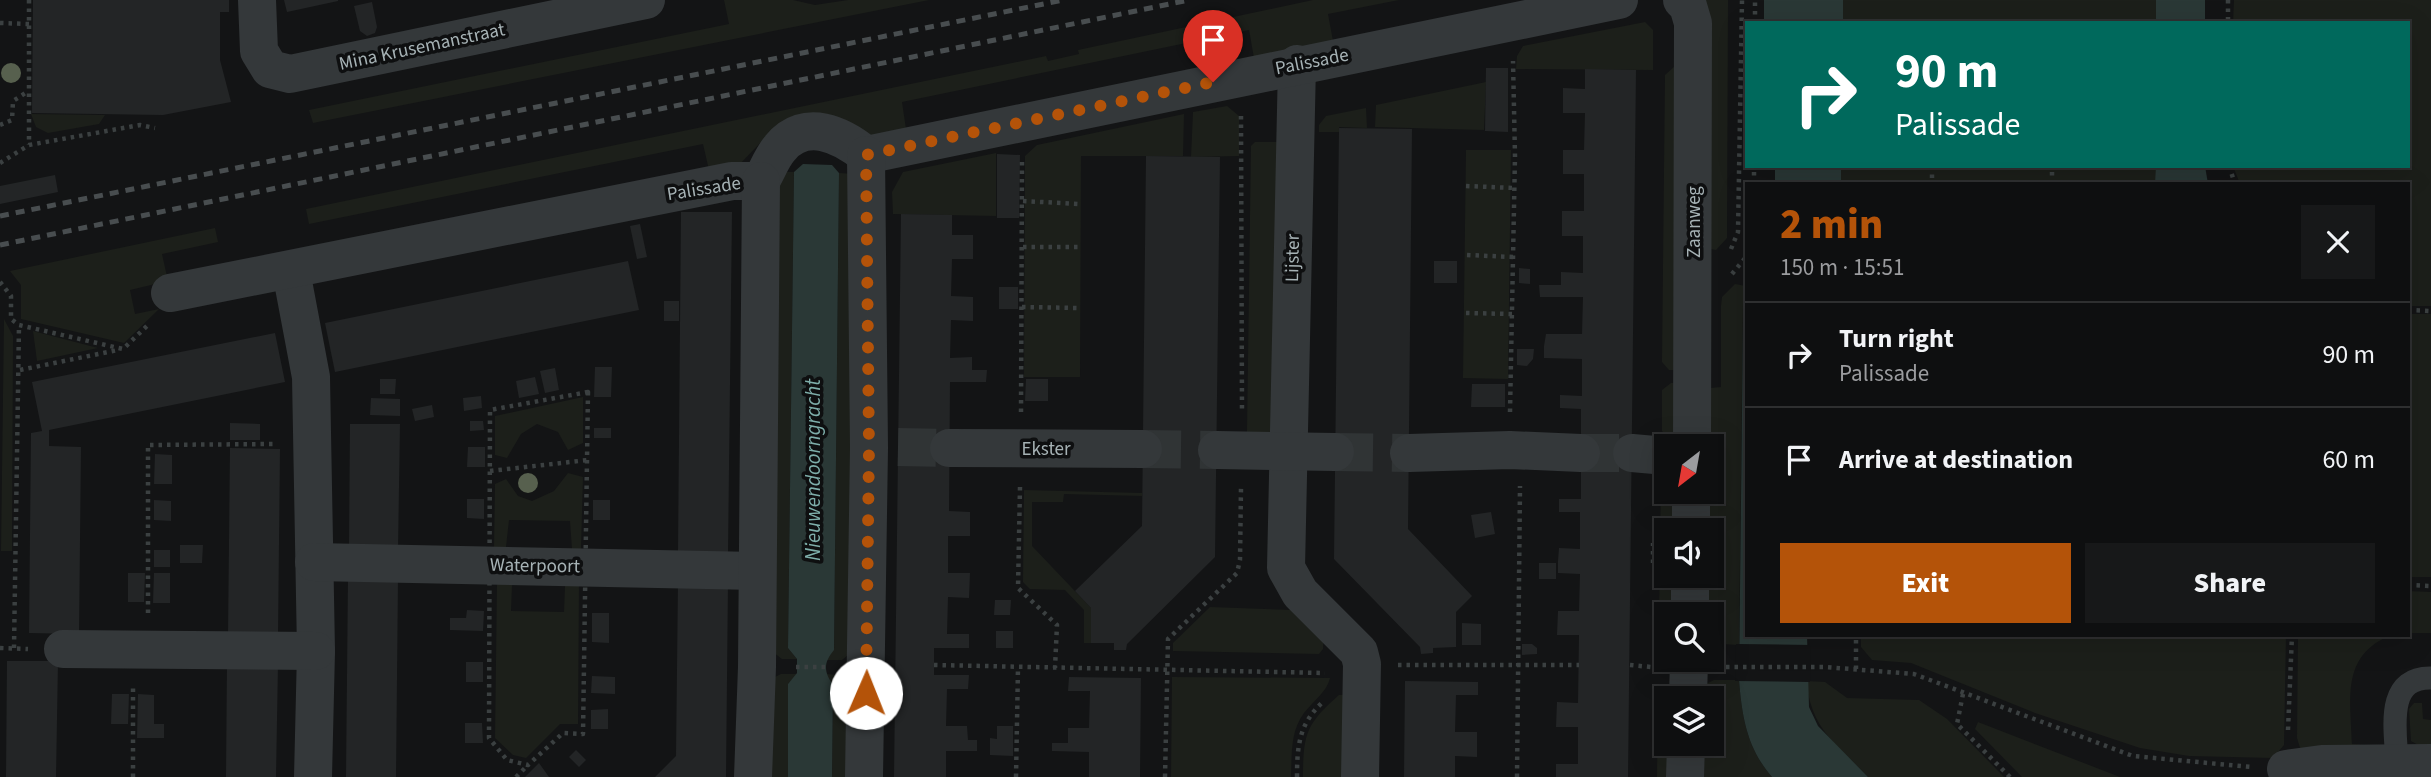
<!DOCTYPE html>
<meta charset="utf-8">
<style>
:root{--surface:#0e0f10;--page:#171819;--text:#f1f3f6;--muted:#9b9c9f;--line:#2e2f30;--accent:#b45309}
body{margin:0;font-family:"Source Sans 3",sans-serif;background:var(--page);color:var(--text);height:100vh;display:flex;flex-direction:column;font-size:26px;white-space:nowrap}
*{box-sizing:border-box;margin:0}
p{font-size:23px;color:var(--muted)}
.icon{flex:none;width:38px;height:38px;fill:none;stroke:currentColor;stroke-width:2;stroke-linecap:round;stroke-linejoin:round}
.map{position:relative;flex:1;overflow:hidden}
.panel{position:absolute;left:1745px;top:182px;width:665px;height:455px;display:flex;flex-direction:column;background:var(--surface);border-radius:0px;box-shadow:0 7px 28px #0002,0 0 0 2px var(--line)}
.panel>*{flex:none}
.hud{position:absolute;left:1745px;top:21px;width:665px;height:147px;border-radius:0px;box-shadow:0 7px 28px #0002,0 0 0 2px var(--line);background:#00695c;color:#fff;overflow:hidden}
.needle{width:46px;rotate:211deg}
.controls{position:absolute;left:1654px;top:434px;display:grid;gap:14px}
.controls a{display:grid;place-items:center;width:70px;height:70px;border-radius:0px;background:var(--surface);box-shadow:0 7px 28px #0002,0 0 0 2px var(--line);font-size:35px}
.pin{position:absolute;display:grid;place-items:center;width:60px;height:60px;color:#fff;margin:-72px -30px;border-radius:50% 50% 50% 0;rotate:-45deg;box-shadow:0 0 7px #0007}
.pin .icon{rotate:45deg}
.me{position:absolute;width:77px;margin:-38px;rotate:1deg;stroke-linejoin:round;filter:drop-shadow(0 0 5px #0008)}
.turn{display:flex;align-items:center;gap:24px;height:147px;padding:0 35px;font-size:32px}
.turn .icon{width:91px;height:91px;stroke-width:2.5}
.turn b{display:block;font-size:49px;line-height:60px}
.round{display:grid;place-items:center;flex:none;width:74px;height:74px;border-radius:0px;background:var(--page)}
.summary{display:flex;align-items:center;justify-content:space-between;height:119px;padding:0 35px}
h1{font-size:42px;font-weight:800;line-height:52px;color:var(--accent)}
.cta{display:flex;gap:14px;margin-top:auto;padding:14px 35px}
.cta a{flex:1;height:80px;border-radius:0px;background:var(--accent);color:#fff;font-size:28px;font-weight:800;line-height:80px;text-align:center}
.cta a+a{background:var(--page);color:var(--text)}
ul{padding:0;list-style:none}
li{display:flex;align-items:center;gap:21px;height:105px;padding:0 35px;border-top:2px solid var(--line)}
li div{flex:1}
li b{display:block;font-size:26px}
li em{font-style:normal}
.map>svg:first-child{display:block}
</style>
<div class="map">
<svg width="2431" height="777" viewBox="0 0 2431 777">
<rect width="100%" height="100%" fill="#131415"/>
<g fill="#1c1f1a">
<polygon points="724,0 793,0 815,5 848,0 929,0 313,123 309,110 729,24"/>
<polygon points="1313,0 1399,0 1328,14 1333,41 1254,58 1249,30 902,102 906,129 874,136 762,141 739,165 709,170 703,144 309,224 306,209 1046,56 1048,61 1079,54 1078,50"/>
<polygon points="1706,0 1728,0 1727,238 1716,250 1711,249 1704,238"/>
<rect x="1843" y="0" width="324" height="23"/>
<polygon points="2234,0 2431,0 2431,306 2408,306 2408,184 2240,184 2233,166 2408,166 2408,23 2233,23"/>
<polygon points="1645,22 1653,30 1653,70 1516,69 1517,56 1523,46"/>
<polygon points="1674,67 1676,370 1669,370 1662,362 1665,75"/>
<polygon points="1486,82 1484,130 1375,127 1376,105"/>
<polygon points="1227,106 1239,116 1239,156 1191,157 1193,112"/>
<polygon points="1366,108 1367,128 1339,127 1339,132 1319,132 1319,125 1326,116"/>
<polygon points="31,114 105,115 99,124 48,133 36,127"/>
<polygon points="1184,114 1183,156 1081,156 1080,377 1024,377 1025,156 1037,145"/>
<polygon points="1255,142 1279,142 1276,438 1247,432 1251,146"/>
<polygon points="1466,150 1511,150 1508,379 1463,378"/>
<polygon points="996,153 996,216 893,214 892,192 903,172"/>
<polygon points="1841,166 2166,166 2165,184 1841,184"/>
<polygon points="778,172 794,172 788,648 797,659 782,659 773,652"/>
<polygon points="839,173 855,174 849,654 842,660 826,660 834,649"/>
<polygon points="215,228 218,242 162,254 168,281 130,290 135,314 159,309 124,343 21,319 21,285 10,271"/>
<polygon points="1735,284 1746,286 1746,299 1743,303 1739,645 1721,644 1715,638 1716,628 1712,628 1712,614 1703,614 1703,576 1712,576 1712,530 1704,530 1704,492 1712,492 1712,446 1705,446 1710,388 1721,387 1721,306 1722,297"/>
<rect x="2408" y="314" width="23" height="263"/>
<polygon points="4,319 13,336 12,551 1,551"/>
<polygon points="33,331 98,348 37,361"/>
<polygon points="1671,383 1676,383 1676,439 1669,438 1662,431 1662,390"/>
<polygon points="583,397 583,443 568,450 558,432 537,424 521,434 507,458 495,455 495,416"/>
<polygon points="1666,471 1666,492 1676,492 1675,530 1666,530 1666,576 1675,576 1674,614 1666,614 1666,626 1659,619 1661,477"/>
<polygon points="568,473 583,477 581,549 572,549 570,521 509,520 506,547 494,548 495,484 506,479 518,496 532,501 554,491"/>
<polygon points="1024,490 1142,493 1142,496 1064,494 1063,502 1032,502 1032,546 1091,608 1091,643 1084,643 1084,610 1065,590 1030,589 1023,582"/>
<polygon points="497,582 512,585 511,611 564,612 565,586 579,582 578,724 560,724 526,758 513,755 495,738"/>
<polygon points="2408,591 2431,592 2431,633 2408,633"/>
<polygon points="1210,607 1292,610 1324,633 1323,649 1319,654 1173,651 1173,643"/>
<polygon points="1861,635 2286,635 2284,745 2273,758 2189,756 2140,748 2035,713 1911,663 1872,660 1861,647"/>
<path d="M2298,635H2391C2340,656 2351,699 2352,744L2378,746L2301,751L2297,738Z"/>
<polygon points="781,674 797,674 788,684 788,777 770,777 775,677"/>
<polygon points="825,674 841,675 848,680 849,777 832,777 833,686"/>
<path d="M1172,677L1330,678C1327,692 1313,701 1304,713C1290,732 1292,754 1291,777H1171Z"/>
<path d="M1714,680H1739C1742,717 1747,748 1772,777H1701L1702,744H1712V698H1703L1706,684Z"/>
<path d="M1806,681L1825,682L1847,698L1919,700L1947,719L2004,777H1868C1835,743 1812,730 1806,681Z"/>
<polygon points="1667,684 1673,684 1673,698 1666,698 1666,744 1673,744 1673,777 1657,777 1658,692"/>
<path d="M1339,695H1346L1345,777H1303C1303,734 1306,724 1339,695Z"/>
<polygon points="2414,703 2422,703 2423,719 2431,720 2431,752 2411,741 2409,709"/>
<polygon points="1978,722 2120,777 2022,777 1975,729"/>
</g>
<g fill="#2a3836">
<rect x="1764" y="0" width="79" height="23"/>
<rect x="2156" y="0" width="49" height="23"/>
<path d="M803,164L832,165L839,173L834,650C823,663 824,672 833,685L832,777H788V684L797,673V659L788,648L794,172Z"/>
<rect x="1775" y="166" width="66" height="18"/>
<polygon points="2156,166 2205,166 2208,184 2155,184"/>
<path d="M1746,300V635H1807L1809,707L1818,726L1868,777H1772C1747,748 1742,717 1739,680L1743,322V302Z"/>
</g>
<polygon fill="#131415" points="1736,644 1811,645 1810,682 1735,681"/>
<g fill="#232526">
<polygon points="33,0 229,0 229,12 220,12 220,60 231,102 163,115 32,113"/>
<polygon points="284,0 338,0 338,1 287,12"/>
<polygon points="372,2 377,27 375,33 367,36 360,31 354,6"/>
<polygon points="1486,68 1508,68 1508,132 1485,131"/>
<polygon points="1585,69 1636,70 1628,777 1556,777 1556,764 1578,764 1578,727 1556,727 1557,702 1578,703 1579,635 1557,635 1558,611 1579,611 1580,574 1558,573 1558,561 1559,548 1580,549 1580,512 1559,512 1559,499 1581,499 1581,409 1560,408 1560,395 1582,396 1582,359 1544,358 1544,346 1546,334 1582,334 1583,297 1540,297 1539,285 1561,285 1561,272 1583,273 1583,236 1562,236 1562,211 1584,211 1584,174 1563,174 1563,150 1584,150 1585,113 1563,113 1563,88 1585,89"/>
<polygon points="1339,128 1412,129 1408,529 1472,596 1456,612 1456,647 1433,648 1433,653 1421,654 1420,647 1334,559"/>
<polygon points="997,154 1020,155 1019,218 997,218"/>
<polygon points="1146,156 1220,157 1215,557 1127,644 1126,650 1114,650 1114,643 1091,643 1091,608 1075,591 1142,526"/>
<polygon points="55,175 58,192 0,204 0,186"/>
<polygon points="681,212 732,212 728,553 678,553"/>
<polygon points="901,214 952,215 952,235 973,235 973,259 952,259 951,296 973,297 973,321 951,320 950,358 972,357 972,370 987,370 986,382 950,382 949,511 970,512 970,536 948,536 948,573 970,573 969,598 948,597 947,634 969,634 969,648 934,648 934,675 969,675 968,689 947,689 946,726 967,726 968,740 977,740 977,751 946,751 946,777 894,777"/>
<polygon points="640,224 647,257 637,259 630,226"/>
<polygon points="628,261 639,310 335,372 325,323"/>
<rect x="1434" y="261" width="23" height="22"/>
<polygon points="1519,268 1530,269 1530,284 1519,283"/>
<rect x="999" y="287" width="19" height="22"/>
<rect x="664" y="301" width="15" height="20"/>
<polygon points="275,333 285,382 49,430 49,446 81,447 79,634 29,633 31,433 42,431 32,382"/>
<polygon points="1517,349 1534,349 1533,359 1527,366 1517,365"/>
<polygon points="595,367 612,367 611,397 594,397"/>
<polygon points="555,368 559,390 545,393 540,371"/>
<polygon points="535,377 539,394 519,398 516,381"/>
<polygon points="380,379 396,379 395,394 380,394"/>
<polygon points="1026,379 1048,379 1048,401 1025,401"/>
<polygon points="1472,384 1505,384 1505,407 1471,407"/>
<polygon points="481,396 482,408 464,411 463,398"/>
<polygon points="371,398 400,399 400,416 370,415"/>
<polygon points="432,405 434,417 415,421 412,409"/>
<polygon points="470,421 483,421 484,430 470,431"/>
<polygon points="230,423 260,424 260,440 230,440"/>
<polygon points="350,424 400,424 398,550 349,549"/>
<rect x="594" y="428" width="17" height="10"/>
<polygon points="468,447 485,447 485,467 467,467"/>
<polygon points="230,448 280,449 278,636 228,636"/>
<polygon points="155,454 172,455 172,484 154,484"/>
<polygon points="467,499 484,499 484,519 467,518"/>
<polygon points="154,500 171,501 171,521 154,520"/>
<rect x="593" y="500" width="17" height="20"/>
<polygon points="1491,512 1495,534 1475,538 1471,515"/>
<polygon points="180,545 203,545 202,563 180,563"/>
<rect x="154" y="550" width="16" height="17"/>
<rect x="1539" y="563" width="17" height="16"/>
<polygon points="128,573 145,573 144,602 128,602"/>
<polygon points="154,573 170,573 170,603 153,603"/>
<polygon points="348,577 398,578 396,777 346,777"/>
<polygon points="678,581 728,582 726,777 655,777 676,756"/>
<polygon points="995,600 1011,600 1010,615 994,615"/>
<polygon points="467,610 484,611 483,631 450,630 450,618 466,618"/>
<polygon points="592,613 609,613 609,643 592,642"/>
<polygon points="1462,623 1481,624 1481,645 1462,645"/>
<rect x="996" y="631" width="17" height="17"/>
<polygon points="1522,644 1532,644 1537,648 1537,654 1522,655"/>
<polygon points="7,661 58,661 56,777 6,777"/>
<rect x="466" y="662" width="17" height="20"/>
<polygon points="227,663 278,664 276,777 226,777"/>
<polygon points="592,676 615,677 615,694 591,693"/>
<polygon points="1069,677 1141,678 1140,777 1089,777 1089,752 1052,751 1052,743 1068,743 1068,728 1089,728 1090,691 1068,691"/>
<polygon points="1405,681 1478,682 1478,695 1456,695 1455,732 1477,732 1477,757 1455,756 1455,777 1404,777"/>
<polygon points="112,694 129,694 128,724 111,724"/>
<polygon points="138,694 154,695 154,724 164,724 164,738 137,738"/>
<polygon points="608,709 608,729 591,729 591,710"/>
<polygon points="465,723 482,723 483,743 465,743"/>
<polygon points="997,726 1013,726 1013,756 990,755 990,738 997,739"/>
<polygon points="576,750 586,760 579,767 569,757"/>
<polygon points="539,763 549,777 525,777"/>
</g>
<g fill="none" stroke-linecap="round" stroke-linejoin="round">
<g stroke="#303435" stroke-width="38" stroke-dasharray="38 19" stroke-linecap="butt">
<polyline points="898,447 949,448"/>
<polyline points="1143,449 1217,450"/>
<polyline points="1335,452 1409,453"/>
<polyline points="1581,453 1632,453"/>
</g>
<g stroke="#3b4041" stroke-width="4.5" stroke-dasharray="3.5 5" stroke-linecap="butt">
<polyline points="29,0 29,145"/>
<polyline points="2228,0 2228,23"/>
<polyline points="0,23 29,24"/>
<polyline points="1755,23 1755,0"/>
<polyline points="1949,23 2118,22"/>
<polyline points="1241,116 1242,412"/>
<polyline points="0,125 12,120 13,101 27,92"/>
<polyline points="0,163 29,145 140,125 155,128"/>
<polyline points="1932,166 1932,184"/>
<polyline points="2229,166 2235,184"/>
<polyline points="1754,184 1754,166"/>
<polyline points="2052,184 2052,166"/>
<polyline points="1466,186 1515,188"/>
<polyline points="1023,201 1079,204"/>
<polyline points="1023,247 1079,247"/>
<polyline points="1731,249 1738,232 1742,0"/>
<polyline points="1467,255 1513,257"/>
<polyline points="1732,274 1746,257"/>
<polyline points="0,282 11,296 11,319 19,325 123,349 149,324"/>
<polyline points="1022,307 1078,308"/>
<polyline points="2408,310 2431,311"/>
<polyline points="1466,313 1512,314"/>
<polyline points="20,370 118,350"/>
<polygon points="588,392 583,734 563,733 528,765 507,760 489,738 490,410"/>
<polyline points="1021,412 1022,161"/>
<polyline points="1510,412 1515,156 1513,61"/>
<polyline points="490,471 588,460"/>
<polyline points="1020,487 1018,588 1057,625 1055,668"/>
<polyline points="1653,563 1653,543"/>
<polyline points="2408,585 2431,586"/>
<polyline points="148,613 148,445 275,444"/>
<polyline points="0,648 28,649"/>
<polyline points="14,648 19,325"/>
<polyline points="934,665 1325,673"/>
<polyline points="1398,665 1579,665"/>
<polyline points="1630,665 1651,667"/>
<polyline points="796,667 829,667"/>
<polyline points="1726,667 1825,667 1914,674 2133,756 2251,767"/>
<polyline points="1856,669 1856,635"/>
<polyline points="1963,694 1957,724 2010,777"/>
<polyline points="2288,730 2292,635"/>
<polyline points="133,777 133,687"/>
<polyline points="516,777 527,766"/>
<polyline points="1016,777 1018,667"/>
<polyline points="1165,777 1168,639 1237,573 1240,560 1241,487"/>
<path d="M1297,777C1297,746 1299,723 1324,701"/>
<polyline points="1517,777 1520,486"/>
</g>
<path stroke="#34383a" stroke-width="23" d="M2397,763C2396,732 2384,677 2431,678"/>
<g stroke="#34383a" stroke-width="38">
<polyline points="257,0 259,51 270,69 290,74 646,0"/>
<polyline points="1682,0 1688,6 1693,23 1692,446"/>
<polyline points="1297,64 1286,568 1300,593 1359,652 1362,664 1360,777"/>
<polyline points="291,271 311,377 316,651 313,777"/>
<path d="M170,293L732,181H761C767,171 772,157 780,148C805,117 842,135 866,155L1619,0"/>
<polyline points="949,448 1143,449"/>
<polyline points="1217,450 1335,452"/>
<polyline points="1409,453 1510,450 1581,453"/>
<polyline points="1632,453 1666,456"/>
<polyline points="1691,530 1691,492"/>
<polyline points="314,562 757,571"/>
<polyline points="1690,614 1690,576"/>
<polyline points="63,649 316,651"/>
<polyline points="1688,698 1689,660"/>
<polyline points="2286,769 2322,764 2431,763"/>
<polyline points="753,777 757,667 761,181"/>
<polyline points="864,777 869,448 866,155"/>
<polyline points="1685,777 1686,744"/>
</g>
<g stroke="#484d4f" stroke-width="5" stroke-dasharray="9 7" stroke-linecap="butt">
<polyline points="0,216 1063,0"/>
<polyline points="0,245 1189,0"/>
</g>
</g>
<g fill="#57604e">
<circle cx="11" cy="73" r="10"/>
<circle cx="528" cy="483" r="10"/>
</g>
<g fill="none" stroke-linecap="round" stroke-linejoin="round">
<polyline stroke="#b45309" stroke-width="12" stroke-dasharray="0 21.6" points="866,693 869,448 866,155 1213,82"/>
</g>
<g text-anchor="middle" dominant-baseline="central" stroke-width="7" stroke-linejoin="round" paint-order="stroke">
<g font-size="19" fill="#a6b2b5" stroke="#0e0f10">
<text transform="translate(422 47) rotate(-12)">Mina Krusemanstraat</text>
<text transform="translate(1312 62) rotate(-11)">Palissade</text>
<text transform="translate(704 189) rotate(-9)">Palissade</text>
<text transform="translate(1694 222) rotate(-90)">Zaanweg</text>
<text transform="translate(1293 258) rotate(-89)">Lijster</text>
<text x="1046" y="449">Ekster</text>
<text transform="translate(535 566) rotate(1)">Waterpoort</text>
</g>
<g font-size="21" font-style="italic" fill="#7eaeaa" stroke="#0e0f10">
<text transform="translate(813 470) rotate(-90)">Nieuwendoorngracht</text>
</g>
</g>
</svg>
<div class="controls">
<a><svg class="needle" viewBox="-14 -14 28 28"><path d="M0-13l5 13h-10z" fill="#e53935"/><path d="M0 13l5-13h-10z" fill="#9b9c9f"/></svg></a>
<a><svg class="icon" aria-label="sound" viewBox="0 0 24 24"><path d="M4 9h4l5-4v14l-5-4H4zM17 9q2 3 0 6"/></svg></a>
<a><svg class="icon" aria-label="search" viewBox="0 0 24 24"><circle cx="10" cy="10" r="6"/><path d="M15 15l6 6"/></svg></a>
<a><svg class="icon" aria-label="layers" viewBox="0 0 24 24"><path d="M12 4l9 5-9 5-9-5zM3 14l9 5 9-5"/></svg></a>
</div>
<div class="pin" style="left:1213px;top:82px;background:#d93025"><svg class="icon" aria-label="arrive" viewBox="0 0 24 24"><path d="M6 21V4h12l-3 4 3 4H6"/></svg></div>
<svg class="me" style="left:866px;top:693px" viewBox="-20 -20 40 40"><circle r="19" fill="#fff"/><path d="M0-13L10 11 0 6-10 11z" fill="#b45309"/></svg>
<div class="hud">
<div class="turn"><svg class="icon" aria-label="right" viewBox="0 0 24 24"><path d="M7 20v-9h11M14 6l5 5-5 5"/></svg><div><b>90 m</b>Palissade</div></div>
</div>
<section class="panel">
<div class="summary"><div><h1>2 min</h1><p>150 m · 15:51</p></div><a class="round"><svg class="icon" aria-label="close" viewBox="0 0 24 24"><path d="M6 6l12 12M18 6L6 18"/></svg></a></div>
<ul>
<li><svg class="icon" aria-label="right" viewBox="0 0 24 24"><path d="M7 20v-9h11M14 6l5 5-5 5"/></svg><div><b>Turn right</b><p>Palissade</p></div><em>90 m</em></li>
<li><svg class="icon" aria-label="arrive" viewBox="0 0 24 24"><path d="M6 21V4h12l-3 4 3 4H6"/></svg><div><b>Arrive at destination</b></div><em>60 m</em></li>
</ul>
<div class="cta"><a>Exit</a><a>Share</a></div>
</section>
</div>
